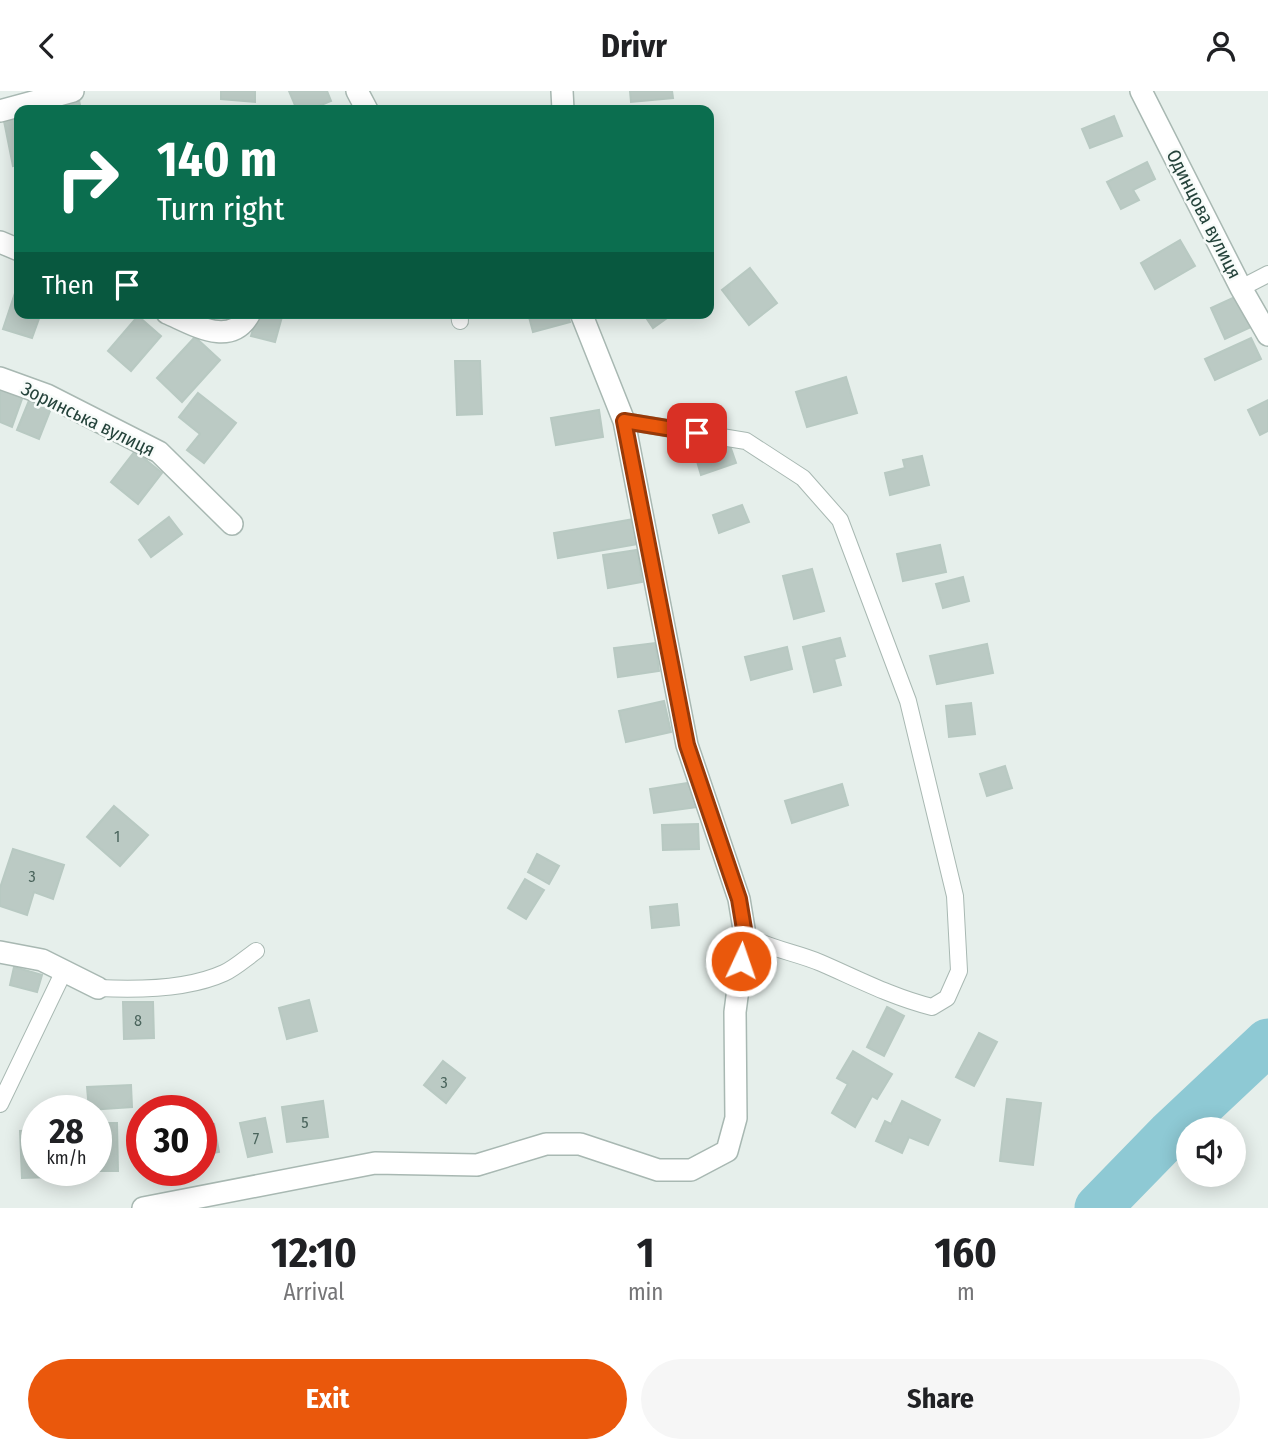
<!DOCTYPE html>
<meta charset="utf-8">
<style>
:root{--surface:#fff;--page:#f6f6f6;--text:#202124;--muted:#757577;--accent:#ea580c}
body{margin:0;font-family:"Fira Sans Condensed",sans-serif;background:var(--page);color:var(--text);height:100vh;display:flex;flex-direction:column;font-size:26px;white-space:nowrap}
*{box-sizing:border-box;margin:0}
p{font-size:23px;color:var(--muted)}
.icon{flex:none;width:38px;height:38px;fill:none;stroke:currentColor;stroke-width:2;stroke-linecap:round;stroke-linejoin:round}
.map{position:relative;height:1117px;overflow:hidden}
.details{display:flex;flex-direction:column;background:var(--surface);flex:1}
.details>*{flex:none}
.top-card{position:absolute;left:14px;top:14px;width:700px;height:214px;border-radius:14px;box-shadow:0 4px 18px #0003;background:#0b6e4f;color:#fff;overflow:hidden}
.tools{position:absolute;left:1176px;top:1026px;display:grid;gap:14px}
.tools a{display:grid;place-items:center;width:70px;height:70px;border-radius:50%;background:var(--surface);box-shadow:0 4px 18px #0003;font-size:35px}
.speed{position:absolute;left:21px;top:1004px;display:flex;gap:14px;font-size:35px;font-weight:700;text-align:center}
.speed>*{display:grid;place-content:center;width:91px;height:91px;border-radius:50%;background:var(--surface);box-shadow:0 4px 18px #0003;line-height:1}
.speed small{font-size:18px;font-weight:400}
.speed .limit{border:10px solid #d22;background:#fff;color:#111}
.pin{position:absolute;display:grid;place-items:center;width:60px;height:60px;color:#fff;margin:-30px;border-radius:14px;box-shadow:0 4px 10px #0006}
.me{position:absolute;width:77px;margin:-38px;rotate:3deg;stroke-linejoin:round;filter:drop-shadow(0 0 5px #0008)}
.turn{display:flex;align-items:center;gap:24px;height:147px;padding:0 28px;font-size:32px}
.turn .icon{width:91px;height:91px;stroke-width:2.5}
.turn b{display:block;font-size:49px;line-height:60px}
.then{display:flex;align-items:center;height:66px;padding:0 28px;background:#0003;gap:14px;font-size:26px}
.eta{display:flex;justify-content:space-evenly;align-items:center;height:119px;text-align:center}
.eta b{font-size:42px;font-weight:700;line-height:49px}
.action{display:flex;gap:14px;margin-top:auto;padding:14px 28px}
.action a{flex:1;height:80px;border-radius:42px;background:var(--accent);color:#fff;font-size:28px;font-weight:700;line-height:80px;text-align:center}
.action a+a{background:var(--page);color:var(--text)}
header{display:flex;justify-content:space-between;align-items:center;height:91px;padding:0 28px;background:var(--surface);font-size:32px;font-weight:700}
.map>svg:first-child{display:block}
</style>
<header><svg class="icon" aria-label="back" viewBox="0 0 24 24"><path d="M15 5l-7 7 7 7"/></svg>Drivr<svg class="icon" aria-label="person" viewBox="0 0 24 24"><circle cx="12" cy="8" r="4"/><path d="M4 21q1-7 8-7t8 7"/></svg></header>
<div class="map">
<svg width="1268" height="1117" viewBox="0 0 1268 1117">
<rect width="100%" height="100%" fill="#e6efeb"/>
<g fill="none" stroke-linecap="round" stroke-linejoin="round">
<polyline stroke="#8ec9d4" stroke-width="47" points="1098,1117 1170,1043 1268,951"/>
</g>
<g fill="#bbcac4" stroke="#b8c9c2" stroke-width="2">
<polygon points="221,0 255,0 255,11 221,8"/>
<polygon points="289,0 327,0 331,10 309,19 297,19"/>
<polygon points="630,0 672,0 673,7 631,11"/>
<polygon points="78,4 81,19 55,19 52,9"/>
<polygon points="1114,25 1122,45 1090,57 1082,38"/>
<polygon points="19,27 19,74 13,75 4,30"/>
<polygon points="1147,71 1155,88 1133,99 1139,109 1121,118 1107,91"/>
<polygon points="1180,149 1195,175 1155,198 1141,172"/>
<polygon points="750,177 777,212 749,234 722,199"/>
<polygon points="19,190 19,222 41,222 32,247 3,238"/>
<polygon points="1237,205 1251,236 1225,248 1211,217"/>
<polygon points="258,222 283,222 275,251 251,245"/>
<polygon points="528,222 567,222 570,231 533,241"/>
<polygon points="643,222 674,222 653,237"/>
<polygon points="138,225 161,245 131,280 108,260"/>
<polygon points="195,246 220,269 182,311 157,287"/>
<polygon points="1251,247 1261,268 1215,289 1205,268"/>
<polygon points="455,270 480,270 482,323 457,324"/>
<polygon points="846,286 857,322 807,336 796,301"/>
<polygon points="0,297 23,305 12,336 0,331"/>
<polygon points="198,302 236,332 204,372 187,359 200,343 179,326"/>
<polygon points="30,307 52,315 39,348 17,339"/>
<polygon points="1268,309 1268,340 1260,344 1248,319"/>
<polygon points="599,319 603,346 556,354 551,327"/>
<polygon points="728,349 736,372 701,384 694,360"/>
<polygon points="135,360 162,382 138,413 111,391"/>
<polygon points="922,365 929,394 890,404 885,382 905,377 903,369"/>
<polygon points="742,414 749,431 719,442 713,424"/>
<polygon points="169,426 182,443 151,466 139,449"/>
<polygon points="634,428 638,453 558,467 554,442"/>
<polygon points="940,454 946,481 903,490 897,463"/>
<polygon points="637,459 642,491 608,497 603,464"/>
<polygon points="812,478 824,520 794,528 783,485"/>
<polygon points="963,486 969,510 943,517 936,493"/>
<polygon points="840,547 845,565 834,568 841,594 814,601 803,556"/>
<polygon points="655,552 659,580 618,586 614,557"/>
<polygon points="987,553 993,582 937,593 930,565"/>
<polygon points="787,556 792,578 751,589 745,566"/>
<polygon points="664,610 671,641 626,651 619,620"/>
<polygon points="971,612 975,643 949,646 946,615"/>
<polygon points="1005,675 1012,697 987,705 980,683"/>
<polygon points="694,691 698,716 654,722 650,698"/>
<polygon points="842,693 848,714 792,732 785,710"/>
<polygon points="114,715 148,744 120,775 87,746"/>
<polygon points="698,733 699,758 663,759 662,734"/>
<polygon points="13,758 64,774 53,808 34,801 27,824 0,815 0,797"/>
<polygon points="537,763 559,775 549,793 528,781"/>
<polygon points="525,788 544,799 526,828 508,817"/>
<polygon points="677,813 679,834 652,837 650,816"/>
<polygon points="14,876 42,884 37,901 10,894"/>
<polygon points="309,909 317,940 287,948 279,917"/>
<polygon points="123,911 153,911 154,947 124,948"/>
<polygon points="887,916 904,925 884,965 867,956"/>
<polygon points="979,942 997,951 974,995 956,986"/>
<polygon points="853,960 892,983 877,1008 872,1005 855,1036 832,1022 848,993 837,987"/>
<polygon points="443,970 465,987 446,1012 424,994"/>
<polygon points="131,994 132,1016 89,1019 87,996"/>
<polygon points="1007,1008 1041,1012 1033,1074 1000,1070"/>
<polygon points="323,1010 328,1046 287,1051 282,1016"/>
<polygon points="902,1010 940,1029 928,1054 909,1046 902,1062 876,1050 885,1030 891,1033"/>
<polygon points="265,1027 272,1061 248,1066 240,1032"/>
<polygon points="96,1032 117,1032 118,1080 90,1080 96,1080"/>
<polygon points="214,1033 219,1061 201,1064 201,1034"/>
<polygon points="37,1039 37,1080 51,1080 52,1086 22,1087 20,1040"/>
</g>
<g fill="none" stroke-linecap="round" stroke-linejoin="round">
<g stroke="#a8b8b2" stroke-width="18">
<g id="service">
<polyline points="1241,197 1268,183"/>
<polyline points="459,222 460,230"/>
<path d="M624,330L746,350L803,387L840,429L908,610L955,805L959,880L947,907L932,916C892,906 858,888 821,872C795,861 769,858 745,844"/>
<path d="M98,897C136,899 189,898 224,882C235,877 246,867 256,860"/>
<polyline points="0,1013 64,880"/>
</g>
</g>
<g stroke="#a8b8b2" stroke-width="24">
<g id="minor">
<polyline points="357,0 367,19"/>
<polyline points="562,0 563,19"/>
<polyline points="1141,0 1241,197 1268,244"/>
<polyline points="0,20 73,0"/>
<polyline points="0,151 19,159"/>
<path d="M167,222C193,233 231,258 250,222"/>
<polyline points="0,287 47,304 159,361 232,433"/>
<polyline points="0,861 42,869 98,897"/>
<polyline points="143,1117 375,1072 477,1074 546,1053 580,1053 658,1079 691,1079 727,1060 736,1027 735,921 745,844 739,808 687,654 624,330 581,222"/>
</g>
</g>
<use href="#service" stroke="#fff" stroke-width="16"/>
<use href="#minor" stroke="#fff" stroke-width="21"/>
</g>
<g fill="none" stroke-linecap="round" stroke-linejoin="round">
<g stroke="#983908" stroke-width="18">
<polyline id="route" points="697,342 624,330 687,654 739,808 745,844 741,870"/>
</g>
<use href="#route" stroke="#ea580c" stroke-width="12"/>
</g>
<g text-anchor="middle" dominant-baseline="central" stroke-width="5" stroke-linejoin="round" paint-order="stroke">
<g font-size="16" fill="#4a645c">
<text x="117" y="745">1</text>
<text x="32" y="785">3</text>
<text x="138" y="929">8</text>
<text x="444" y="991">3</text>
<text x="305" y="1031">5</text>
<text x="256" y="1047">7</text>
</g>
<g font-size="19" fill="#24423a" stroke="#f7fbf9">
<text transform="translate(1204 123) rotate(63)">Одинцова вулиця</text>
<text transform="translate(88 328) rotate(26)">Зоринська вулиця</text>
</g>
</g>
</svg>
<div class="tools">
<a><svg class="icon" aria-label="sound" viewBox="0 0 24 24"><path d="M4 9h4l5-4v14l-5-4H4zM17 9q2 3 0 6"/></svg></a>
</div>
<div class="speed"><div>28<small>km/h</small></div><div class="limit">30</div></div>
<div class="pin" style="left:697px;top:342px;background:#d93025"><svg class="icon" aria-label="arrive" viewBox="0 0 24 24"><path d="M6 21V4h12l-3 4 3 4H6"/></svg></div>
<svg class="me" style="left:741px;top:870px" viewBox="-20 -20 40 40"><circle r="17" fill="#ea580c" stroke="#fff" stroke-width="3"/><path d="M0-11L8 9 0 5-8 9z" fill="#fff"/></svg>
<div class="top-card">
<div class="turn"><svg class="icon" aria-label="right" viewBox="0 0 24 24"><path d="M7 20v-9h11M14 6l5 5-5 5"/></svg><div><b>140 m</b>Turn right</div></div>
<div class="then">Then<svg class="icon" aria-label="arrive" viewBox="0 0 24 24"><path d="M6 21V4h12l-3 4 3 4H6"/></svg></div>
</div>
</div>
<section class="details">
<div class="eta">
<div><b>12:10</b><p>Arrival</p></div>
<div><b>1</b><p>min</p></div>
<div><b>160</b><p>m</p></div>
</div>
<div class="action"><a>Exit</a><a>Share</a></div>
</section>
